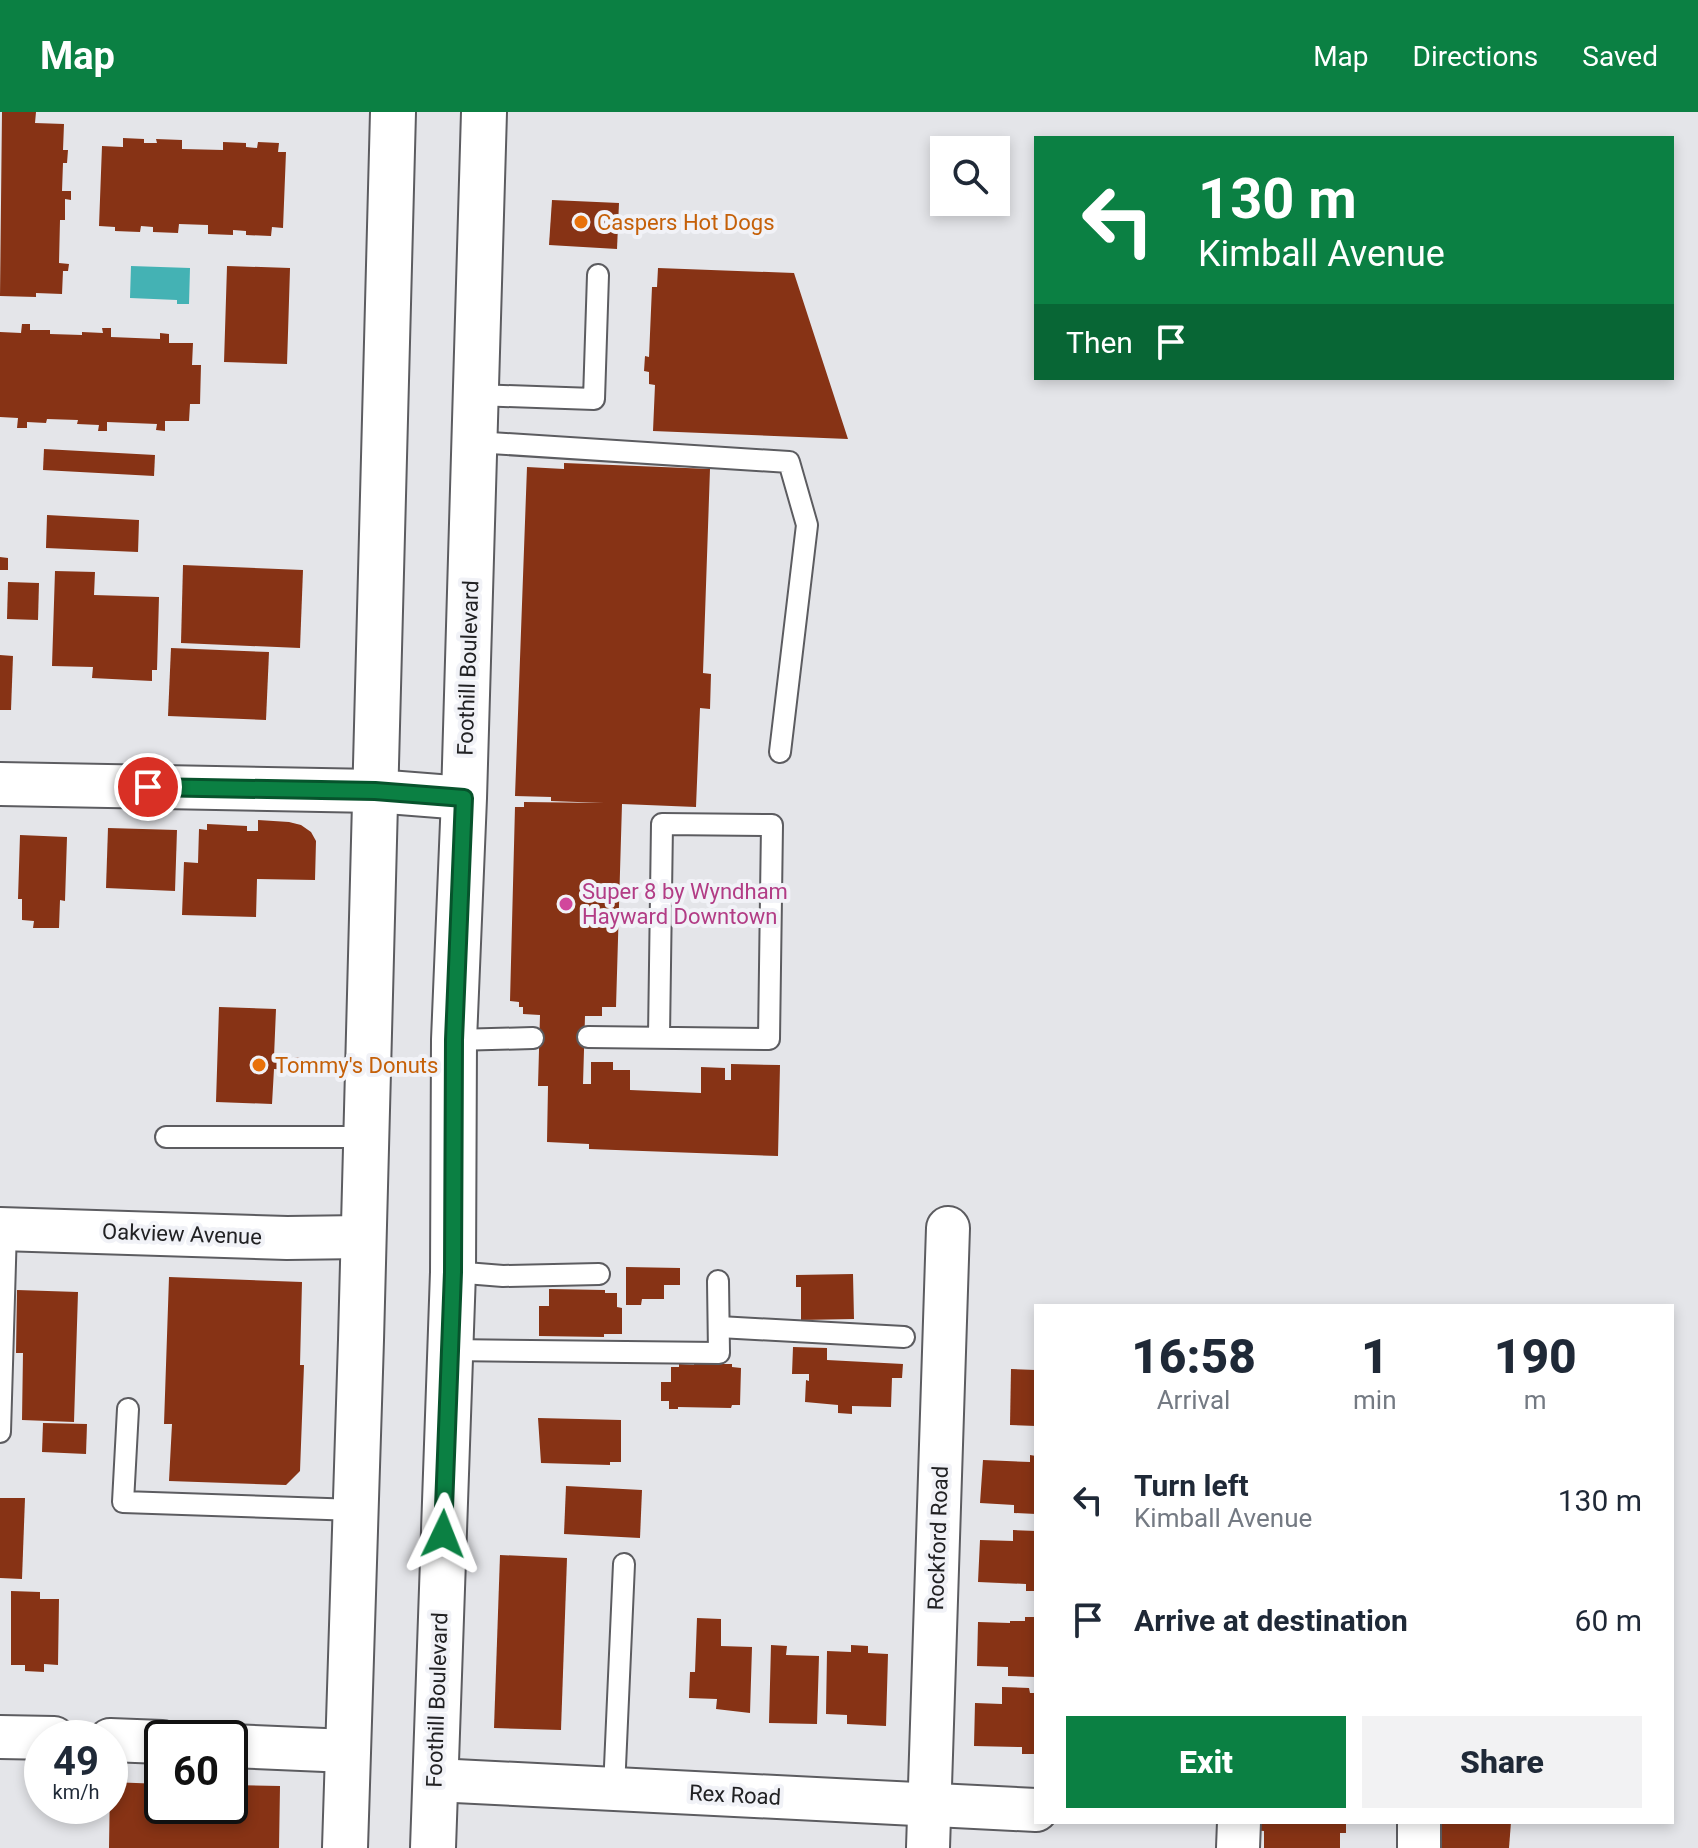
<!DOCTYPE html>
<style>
:root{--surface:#fff;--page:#f2f2f3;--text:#1f2937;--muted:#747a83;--accent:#0b8043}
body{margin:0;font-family:Roboto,sans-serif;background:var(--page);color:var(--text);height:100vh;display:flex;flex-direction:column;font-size:30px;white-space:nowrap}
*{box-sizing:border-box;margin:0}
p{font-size:26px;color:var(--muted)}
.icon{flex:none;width:44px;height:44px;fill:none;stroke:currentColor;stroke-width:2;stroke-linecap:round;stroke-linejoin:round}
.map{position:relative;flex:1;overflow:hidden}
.drawer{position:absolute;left:1034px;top:1192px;width:640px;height:520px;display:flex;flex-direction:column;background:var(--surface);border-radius:0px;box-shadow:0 4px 12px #0003}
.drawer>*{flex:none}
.hud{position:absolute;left:1034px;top:24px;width:640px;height:244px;border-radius:0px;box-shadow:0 4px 12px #0003;background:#0b8043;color:#fff;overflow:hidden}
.tools{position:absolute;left:930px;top:24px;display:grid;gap:16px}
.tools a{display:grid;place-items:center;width:80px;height:80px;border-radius:0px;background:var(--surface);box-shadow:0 4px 12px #0003;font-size:40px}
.speed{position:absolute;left:24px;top:1608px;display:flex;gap:16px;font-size:40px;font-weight:700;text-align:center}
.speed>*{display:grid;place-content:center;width:104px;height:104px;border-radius:50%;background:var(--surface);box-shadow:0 4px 12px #0003;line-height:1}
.speed small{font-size:20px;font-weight:400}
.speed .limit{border:4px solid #111;border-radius:12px;background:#fff;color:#111}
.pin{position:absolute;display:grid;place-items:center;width:68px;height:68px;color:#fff;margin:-34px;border:4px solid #fff;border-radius:50%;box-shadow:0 2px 8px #0007}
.me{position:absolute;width:88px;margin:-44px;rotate:2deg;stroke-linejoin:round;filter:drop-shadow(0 0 6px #0008)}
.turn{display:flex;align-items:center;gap:28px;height:168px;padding:0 32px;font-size:36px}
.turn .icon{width:104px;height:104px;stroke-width:2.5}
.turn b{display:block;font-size:56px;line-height:68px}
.then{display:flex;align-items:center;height:76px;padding:0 32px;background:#0003;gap:16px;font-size:30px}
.eta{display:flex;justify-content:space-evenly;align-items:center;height:136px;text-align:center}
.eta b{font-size:48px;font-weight:800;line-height:56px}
.cta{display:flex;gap:16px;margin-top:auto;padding:16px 32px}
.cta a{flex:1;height:92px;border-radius:0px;background:var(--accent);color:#fff;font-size:32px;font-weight:800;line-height:92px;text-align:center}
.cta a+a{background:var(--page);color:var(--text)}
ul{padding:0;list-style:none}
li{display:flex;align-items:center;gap:24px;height:120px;padding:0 32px}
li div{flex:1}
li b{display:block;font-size:30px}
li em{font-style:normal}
header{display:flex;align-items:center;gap:48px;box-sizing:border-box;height:112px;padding:0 40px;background:var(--accent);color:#fff}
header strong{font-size:38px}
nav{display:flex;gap:44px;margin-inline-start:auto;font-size:28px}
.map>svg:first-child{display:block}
</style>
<header>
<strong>Map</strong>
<nav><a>Map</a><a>Directions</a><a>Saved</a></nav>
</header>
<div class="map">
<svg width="1698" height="1736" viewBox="0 0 1698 1736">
<rect width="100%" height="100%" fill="#e4e5e9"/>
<polygon fill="#44b2b4" points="131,154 190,156 189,192 177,192 177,188 130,186"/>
<g fill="#873315">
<polygon points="2,0 36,0 35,11 64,12 63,38 68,38 67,51 63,51 62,79 71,79 71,88 65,87 65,108 60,108 59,151 69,152 68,159 63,159 62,182 36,181 36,185 0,184"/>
<polygon points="123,26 144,27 144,31 157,31 156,27 182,28 182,37 223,38 223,30 246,31 246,35 257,36 258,30 279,31 278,40 286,40 283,116 272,115 271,124 246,123 246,119 233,118 233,123 208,122 208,113 179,112 178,121 153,120 153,115 141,114 140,120 115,119 115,115 99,114 102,34 123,35"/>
<polygon points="552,88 619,91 617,137 549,133"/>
<polygon points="227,154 290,156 287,252 224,250"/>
<polygon points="658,156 794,161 848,327 653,319 655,273 649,272 649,260 644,259 645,244 649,245 652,175 657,175"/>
<polygon points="22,212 30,212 30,218 50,218 50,222 82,223 82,220 103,221 102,216 111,216 111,225 160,227 160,221 169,222 169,231 193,231 192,253 201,253 200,292 190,292 189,309 165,309 165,319 156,318 157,312 107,310 107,319 98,319 99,313 77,312 78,308 47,307 46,311 27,310 27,316 17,316 18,306 0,305 0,220 21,221"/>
<polygon points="44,337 155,343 154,364 43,358"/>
<polygon points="564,351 710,357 703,561 711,562 710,597 700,596 696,695 622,692 616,895 602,895 602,904 585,904 583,972 591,972 591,950 613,950 613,958 630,958 630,978 701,981 701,955 725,956 725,968 731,968 731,952 780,953 778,1044 589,1037 589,1032 547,1030 548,974 538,974 540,903 523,902 523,895 519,895 519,890 510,889 515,695 524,695 524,690 604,691 551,689 551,685 515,684 527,355 564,357"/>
<polygon points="47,403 139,408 138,440 46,436"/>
<polygon points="0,445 8,446 8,458 0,458"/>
<polygon points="183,453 303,458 300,536 181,531"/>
<polygon points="55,459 95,460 94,483 159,485 157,558 152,558 152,569 92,566 93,555 52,554"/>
<polygon points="8,470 39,471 38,508 7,507"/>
<polygon points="171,536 269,540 266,608 168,604"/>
<polygon points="0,543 13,544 11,598 0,598"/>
<polygon points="258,708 289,710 301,713 311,720 316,729 315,768 257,767 256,805 182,803 184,750 198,751 199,717 207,718 207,712 247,714 247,719 258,719"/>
<polygon points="108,716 177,718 175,779 106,776"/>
<polygon points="20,723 67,725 65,789 60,788 59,816 33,816 34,809 22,808 22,787 18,787"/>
<polygon points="219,895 276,897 274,945 306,946 306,959 274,957 272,992 216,990"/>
<polygon points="626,1155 680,1156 680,1173 664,1173 664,1187 642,1187 641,1193 626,1193"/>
<polygon points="853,1162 854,1207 801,1208 801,1175 796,1175 796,1163"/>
<polygon points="169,1165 302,1170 300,1253 304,1253 300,1359 286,1373 169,1369 172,1312 164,1312"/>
<polygon points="549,1177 605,1178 605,1181 617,1181 617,1195 622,1196 622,1222 604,1222 604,1225 539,1224 539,1194 549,1194"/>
<polygon points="17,1178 78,1180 74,1310 22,1308 23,1241 16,1241"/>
<polygon points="793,1235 827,1236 827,1248 903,1252 902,1266 892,1266 891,1295 852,1294 852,1302 838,1301 838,1293 805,1290 806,1268 809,1269 809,1262 792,1262"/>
<polygon points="695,1246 714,1247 714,1252 732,1252 732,1255 741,1256 740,1293 732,1293 731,1296 678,1295 678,1297 669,1297 669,1289 661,1289 661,1270 671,1270 671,1255 679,1255 679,1252 694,1253"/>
<polygon points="1011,1257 1036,1258 1036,1314 1010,1313"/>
<polygon points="538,1306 621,1308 621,1350 610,1350 610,1353 541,1351"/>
<polygon points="43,1311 87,1312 86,1342 42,1340"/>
<polygon points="1030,1343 1036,1344 1036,1402 1014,1401 1014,1393 980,1391 983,1348 1030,1350"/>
<polygon points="566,1374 642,1378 640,1426 564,1422"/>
<polygon points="0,1386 25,1386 22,1467 0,1466"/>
<polygon points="1013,1418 1036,1419 1036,1479 1026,1479 1026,1472 978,1470 980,1428 1013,1429"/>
<polygon points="500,1443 567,1446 561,1618 494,1616"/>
<polygon points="11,1479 40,1480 40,1487 59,1487 58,1553 44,1552 44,1560 25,1559 25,1553 11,1553"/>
<polygon points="1025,1505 1036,1505 1036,1565 1008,1564 1008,1555 977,1554 978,1510 1010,1511 1010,1509 1025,1509"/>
<polygon points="697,1506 721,1507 721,1534 752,1535 750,1601 716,1597 717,1587 689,1586 690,1560 695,1560"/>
<polygon points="771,1533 787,1534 786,1543 819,1544 817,1612 769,1611"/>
<polygon points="851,1533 868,1534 868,1541 888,1542 886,1614 847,1612 847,1603 826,1602 827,1539 851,1540"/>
<polygon points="1002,1575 1029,1576 1030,1581 1036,1581 1036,1642 1022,1642 1022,1635 974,1634 975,1591 1002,1592"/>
<polygon points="110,1670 162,1672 162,1694 230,1694 230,1673 280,1674 279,1736 109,1736"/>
<polygon points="1252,1710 1346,1710 1346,1721 1340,1721 1340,1736 1264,1736 1264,1719 1252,1718"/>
<polygon points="1430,1710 1511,1710 1509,1736 1429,1736"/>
</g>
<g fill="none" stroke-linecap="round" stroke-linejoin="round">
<g stroke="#5c5c60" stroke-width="24">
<g id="service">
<polyline points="476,283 594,287 598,163"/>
<polyline points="475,330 789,350 807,413 780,640"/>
<polyline points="588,925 769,927 772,713 662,712 659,924"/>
<polyline points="454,928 533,926"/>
<polyline points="166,1025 367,1025"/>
<polyline points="453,1160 503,1164 599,1162"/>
<polyline points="719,1215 904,1225"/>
<polyline points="449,1238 719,1241 718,1169"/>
<polyline points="128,1297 123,1390 356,1398"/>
<polyline points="0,1320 6,1117"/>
<polyline points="614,1677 624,1452"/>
</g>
</g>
<g stroke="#5c5c60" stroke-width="46">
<g id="minor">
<polyline points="0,672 375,679 464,686"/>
<polyline points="0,1117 287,1126 363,1125"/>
<polyline points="0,1625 54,1626"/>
<polyline points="110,1628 162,1630"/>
<polyline points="230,1634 348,1639"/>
<polyline points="435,1668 1036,1698"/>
<polyline points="1419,1710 1419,1736"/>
<polyline points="928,1736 948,1116"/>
<polyline points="1238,1736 1239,1710"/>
</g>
</g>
<g stroke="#5c5c60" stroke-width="48">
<g id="primary">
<polyline points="345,1736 361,1228 393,0"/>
<polyline points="433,1736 453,1160 454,928 464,686 484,0"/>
</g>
</g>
<use href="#service" stroke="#fff" stroke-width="20"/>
<use href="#minor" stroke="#fff" stroke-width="42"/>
<use href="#primary" stroke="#fff" stroke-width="44"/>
</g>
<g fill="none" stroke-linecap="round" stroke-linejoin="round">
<g stroke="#07532c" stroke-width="20">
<polyline id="route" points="148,675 375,679 464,686 454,928 453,1160 443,1422"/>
</g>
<use href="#route" stroke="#0b8043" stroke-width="14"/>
</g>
<g fill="#e8710a" stroke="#f1f2f7" stroke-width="3">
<circle cx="581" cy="110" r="8"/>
<circle cx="259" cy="953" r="8"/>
</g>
<circle fill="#d1479c" stroke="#f1f2f7" stroke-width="3" cx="566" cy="792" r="8"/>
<g text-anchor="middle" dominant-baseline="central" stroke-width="8" stroke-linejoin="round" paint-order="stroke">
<g font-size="22" fill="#c56008" stroke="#f1f2f7" text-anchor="start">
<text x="597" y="110">Caspers Hot Dogs</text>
<text x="275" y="953">Tommy's Donuts</text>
</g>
<g font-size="22" fill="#212123" stroke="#f1f2f7">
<text transform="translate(468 556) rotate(-88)">Foothill Boulevard</text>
<text transform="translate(182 1122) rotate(2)">Oakview Avenue</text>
<text transform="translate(938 1426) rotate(-88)">Rockford Road</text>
<text transform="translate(437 1588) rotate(-88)">Foothill Boulevard</text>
<text transform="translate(735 1683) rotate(3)">Rex Road</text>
</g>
<g font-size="22" fill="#b23c85" stroke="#f1f2f7" text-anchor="start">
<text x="582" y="779">Super 8 by Wyndham<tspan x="582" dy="25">Hayward Downtown</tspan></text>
</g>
</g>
</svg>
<div class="tools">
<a><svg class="icon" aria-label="search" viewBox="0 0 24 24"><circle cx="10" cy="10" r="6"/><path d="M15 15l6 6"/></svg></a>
</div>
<div class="speed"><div>49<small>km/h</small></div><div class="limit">60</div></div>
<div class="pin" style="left:148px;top:675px;background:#d93025"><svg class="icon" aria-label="arrive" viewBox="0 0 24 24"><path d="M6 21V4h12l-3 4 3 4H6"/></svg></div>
<svg class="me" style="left:443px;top:1422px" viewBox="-20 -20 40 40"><path d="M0-17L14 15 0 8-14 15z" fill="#0b8043" stroke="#fff" stroke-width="4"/></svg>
<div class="hud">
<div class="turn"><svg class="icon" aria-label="left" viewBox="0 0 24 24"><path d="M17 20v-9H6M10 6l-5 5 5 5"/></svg><div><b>130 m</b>Kimball Avenue</div></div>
<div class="then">Then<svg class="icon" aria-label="arrive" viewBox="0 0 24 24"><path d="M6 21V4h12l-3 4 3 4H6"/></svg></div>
</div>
<section class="drawer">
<div class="eta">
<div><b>16:58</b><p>Arrival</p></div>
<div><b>1</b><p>min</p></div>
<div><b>190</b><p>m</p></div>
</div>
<ul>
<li><svg class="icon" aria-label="left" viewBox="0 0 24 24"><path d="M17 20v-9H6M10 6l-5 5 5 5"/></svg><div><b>Turn left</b><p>Kimball Avenue</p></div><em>130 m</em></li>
<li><svg class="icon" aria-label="arrive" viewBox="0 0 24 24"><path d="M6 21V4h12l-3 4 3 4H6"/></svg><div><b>Arrive at destination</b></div><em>60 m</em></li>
</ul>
<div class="cta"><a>Exit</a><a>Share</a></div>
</section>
</div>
